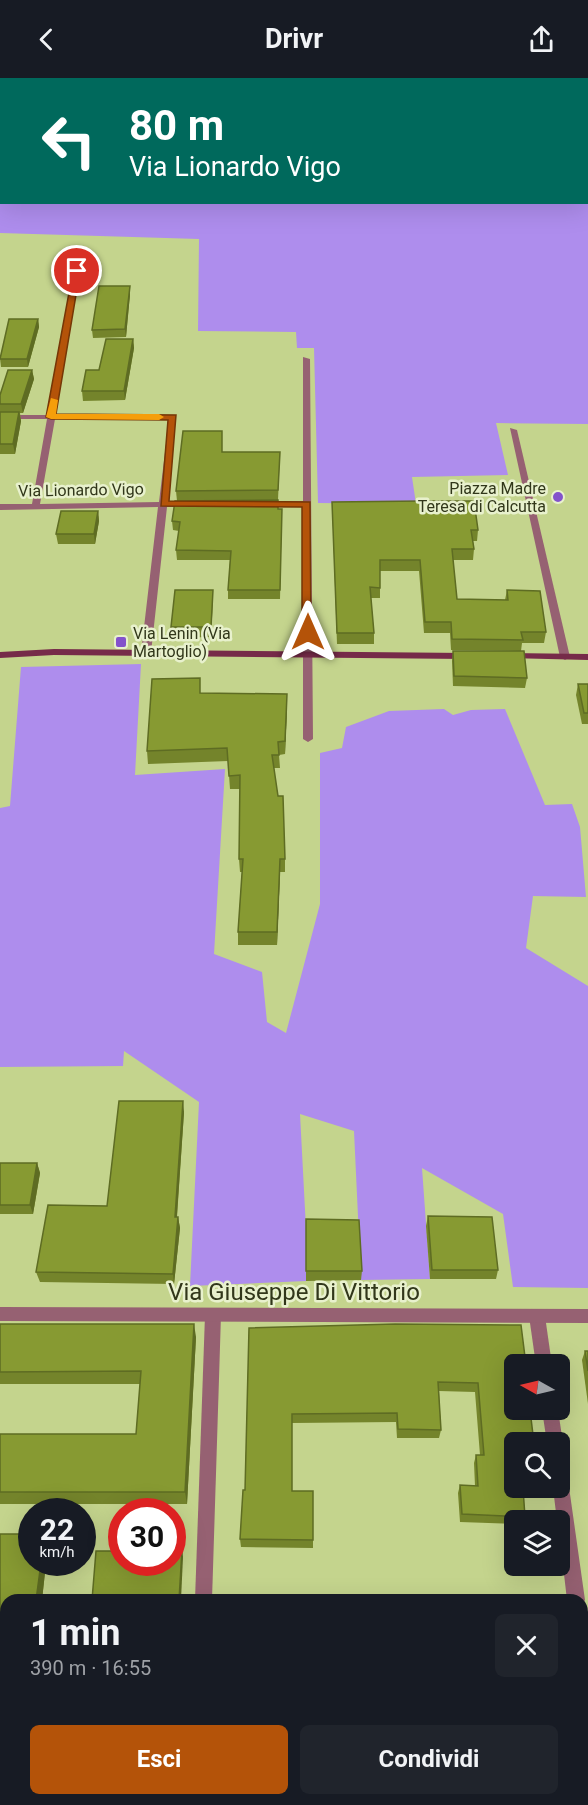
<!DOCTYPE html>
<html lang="it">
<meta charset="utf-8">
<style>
:root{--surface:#171b24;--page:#20242c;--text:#f1f3f6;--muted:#9ea1a6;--accent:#b45309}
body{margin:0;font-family:Roboto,sans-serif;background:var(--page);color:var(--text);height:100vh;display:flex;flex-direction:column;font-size:22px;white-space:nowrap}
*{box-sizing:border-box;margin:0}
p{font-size:20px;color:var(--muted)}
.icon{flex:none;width:33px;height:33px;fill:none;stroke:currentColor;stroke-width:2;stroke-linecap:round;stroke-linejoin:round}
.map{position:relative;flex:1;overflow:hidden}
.side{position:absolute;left:0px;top:1516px;width:588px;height:212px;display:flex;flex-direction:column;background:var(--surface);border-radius:18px 18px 0 0;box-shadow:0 6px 24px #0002}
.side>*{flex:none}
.guide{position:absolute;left:0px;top:0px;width:588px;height:126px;box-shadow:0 6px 24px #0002;background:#00695c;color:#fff;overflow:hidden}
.needle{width:39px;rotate:278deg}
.controls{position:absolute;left:504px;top:1276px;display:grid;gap:12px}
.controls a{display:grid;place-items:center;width:66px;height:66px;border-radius:9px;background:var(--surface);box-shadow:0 6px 24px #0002;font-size:30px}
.speed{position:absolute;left:18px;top:1420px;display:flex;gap:12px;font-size:30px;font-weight:700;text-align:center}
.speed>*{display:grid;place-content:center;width:78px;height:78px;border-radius:50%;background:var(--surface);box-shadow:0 6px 24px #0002;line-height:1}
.speed small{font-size:15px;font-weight:400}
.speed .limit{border:9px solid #d22;background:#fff;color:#111}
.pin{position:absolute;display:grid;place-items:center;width:51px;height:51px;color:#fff;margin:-26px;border:3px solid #fff;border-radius:50%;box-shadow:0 2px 6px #0007}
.me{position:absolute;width:66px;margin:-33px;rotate:0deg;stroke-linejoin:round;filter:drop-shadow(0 0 4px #0008)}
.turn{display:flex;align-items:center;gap:21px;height:126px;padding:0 30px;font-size:27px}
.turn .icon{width:78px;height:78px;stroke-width:2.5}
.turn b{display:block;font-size:42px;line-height:51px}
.round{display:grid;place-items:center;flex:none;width:63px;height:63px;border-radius:9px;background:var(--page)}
.overview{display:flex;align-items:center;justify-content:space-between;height:102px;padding:0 30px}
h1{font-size:36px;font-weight:700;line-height:45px}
.button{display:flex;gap:12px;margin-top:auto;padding:12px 30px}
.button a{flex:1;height:69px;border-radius:9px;background:var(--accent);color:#fff;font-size:24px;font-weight:700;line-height:69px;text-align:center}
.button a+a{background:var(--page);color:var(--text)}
header{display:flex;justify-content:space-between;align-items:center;height:78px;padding:0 30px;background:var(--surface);font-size:27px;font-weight:700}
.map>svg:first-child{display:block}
</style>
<header><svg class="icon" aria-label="back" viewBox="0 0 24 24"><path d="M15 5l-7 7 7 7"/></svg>Drivr<svg class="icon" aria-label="share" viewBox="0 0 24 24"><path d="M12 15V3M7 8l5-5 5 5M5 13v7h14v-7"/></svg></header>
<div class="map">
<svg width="588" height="1727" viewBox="0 0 588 1727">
<rect width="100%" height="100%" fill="#c4d48d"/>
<g fill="#ae8ded">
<polygon points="0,0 10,1 2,2 2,124 586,124 586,2 82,1 588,0 588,346 496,345 508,397 412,399 416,426 318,425 314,270 297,270 296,254 198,253 199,161 0,155"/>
<polygon points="141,586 135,697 225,691 214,876 262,894 267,944 286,955 320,826 320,675 342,670 346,649 389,633 444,631 453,637 471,632 505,631 545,727 572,726 580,749 586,819 533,818 526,870 588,908 588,1210 513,1209 503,1136 422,1090 430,1201 361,1202 354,1053 300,1036 306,1151 306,1203 190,1208 199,1024 124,973 123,988 0,989 0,730 10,728 21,589"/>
</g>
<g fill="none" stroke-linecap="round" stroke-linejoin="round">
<g fill="#966172" fill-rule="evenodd">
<path d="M78,171L83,172L55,337H176L167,424L191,423L195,426L191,429H167L151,575L146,578L141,575L158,429L0,432V426H32L47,341H0V337H48ZM55,341H169L159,424L40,426Z"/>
<polygon points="303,279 310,281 313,661 308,664 303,661 303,429 262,429 258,426 262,423 303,423"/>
<polygon points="510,350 517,352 570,579 565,582 560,579"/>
<polygon points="213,1230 218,1232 221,1237 212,1522 195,1522 205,1237 208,1232"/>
<polygon points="537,1231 542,1233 545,1238 552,1287 536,1287 529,1238 532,1233"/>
<polygon points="542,1332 558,1332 563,1365 561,1371 560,1365 547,1365"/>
<polygon points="560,1394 566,1396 568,1402 585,1522 582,1528 582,1522 567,1522 560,1462 560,1443 557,1443 553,1410 560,1410"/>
<polygon points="582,1559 588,1562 588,1621 582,1619"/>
<rect x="186" y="1722" width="20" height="5"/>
</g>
<polygon fill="#966172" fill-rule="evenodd" points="0,1229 588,1231 588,1245 0,1243"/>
<g fill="#762b49" fill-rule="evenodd">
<polygon points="54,571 467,575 472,578 467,581 54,577 0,580 0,574"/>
<polygon points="508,575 588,576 588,582 505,580 503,578"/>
</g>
</g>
<g fill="#74842b">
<polygon points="130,208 130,216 126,259 93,260 92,252"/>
<polygon points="38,241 39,249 28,289 1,289 0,280"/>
<polygon points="133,261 134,270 125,322 83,323 82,313 99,292"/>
<polygon points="32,292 34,301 23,335 20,335 21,343 15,376 0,376 0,317"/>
<polygon points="222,374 280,374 278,422 177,423 176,413"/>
<polygon points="278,422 278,431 282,431 280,521 228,521 228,512 230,482 177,482 176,472 179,453 173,452 172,443"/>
<polygon points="332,424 478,452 477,463 473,463 474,471 473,482 453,482 457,521 505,522 507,512 546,554 544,565 522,565 521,573 451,572 450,555 424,555 419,493 380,493 380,520 371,520 374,555 374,566 337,566"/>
<polygon points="98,433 99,443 95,466 58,466 56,456"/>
<polygon points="213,522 211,559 172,560 171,549"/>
<polygon points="453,573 527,600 525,610 453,608 452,583"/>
<polygon points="578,606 588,606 588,646 582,646 576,617"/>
<polygon points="287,629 285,676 279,677 280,690 274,690 285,781 285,794 280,794 277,867 238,867 238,854 242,794 240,794 239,781 240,711 230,711 228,683 148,686 147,673"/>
<polygon points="184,1034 177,1139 178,1139 180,1150 174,1206 40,1204 36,1194 107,1128"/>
<polygon points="0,1085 37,1085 40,1095 33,1136 0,1136"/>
<polygon points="428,1138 498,1192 496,1201 430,1201 426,1148"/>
<polygon points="306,1141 362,1193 361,1202 306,1203"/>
<polygon points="0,1246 196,1259 187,1426 0,1426 0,1356 136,1356 140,1306 0,1306"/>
<polygon points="521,1247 514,1365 525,1439 523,1443 514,1443 514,1446 460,1444 458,1415 460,1407 475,1408 474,1385 476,1377 480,1377 475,1314 439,1313 441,1352 439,1360 397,1360 396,1344 292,1345 292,1413 313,1413 313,1470 241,1469 240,1461 245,1412 249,1250"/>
<polygon points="585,1273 588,1273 588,1326 582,1282"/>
<polygon points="0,1456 46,1485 42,1522 6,1522 6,1711 0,1711"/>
</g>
<g fill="#5e6c23">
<polygon points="130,208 130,216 126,259 125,251"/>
<polygon points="38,241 39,249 28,289 27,281"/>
<polygon points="133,261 134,270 125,322 124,313"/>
<polygon points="32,292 34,301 23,335 21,326"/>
<polygon points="19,334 21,343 15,376 13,366"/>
<polygon points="98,433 99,443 95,466 94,456"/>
<polygon points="287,616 287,629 285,676 285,663"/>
<polygon points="280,781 280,794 277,867 277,854"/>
<polygon points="183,1023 184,1034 176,1150 175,1139"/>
<polygon points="37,1085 40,1095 33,1136 30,1127"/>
<polygon points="178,1139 180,1150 174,1206 173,1196"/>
<polygon points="194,1246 196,1259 187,1426 185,1414"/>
<polygon points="182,1472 183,1479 181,1522 179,1522"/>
<polygon points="41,1485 46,1485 42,1522 36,1522"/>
<rect x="154" y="1722" width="3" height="5"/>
</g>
<g fill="#879a32" stroke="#5e6c23" stroke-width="1.5">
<polygon points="99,208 130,208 125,251 92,252"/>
<polygon points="9,241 38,241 27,281 0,281"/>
<polygon points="106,261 133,261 124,313 82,313 86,292 99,292"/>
<polygon points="8,292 32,292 21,326 0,326 0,317"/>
<polygon points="0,334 19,334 13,366 0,366"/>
<polygon points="183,353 222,353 222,374 280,374 278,412 176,413"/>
<polygon points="278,422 278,431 282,431 280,512 228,512 231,473 176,472 180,444 172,443 175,423"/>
<polygon points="423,423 474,423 478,452 471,452 474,471 452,471 457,521 508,522 507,512 540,513 546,554 521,554 523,562 452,561 451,544 425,544 420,482 380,482 380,510 370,509 374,555 337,555 332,424"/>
<polygon points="61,433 98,433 94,456 56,456"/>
<polygon points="175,512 213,512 211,549 171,549"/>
<polygon points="453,573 524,573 527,600 454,598"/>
<polygon points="200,600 200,615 287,616 285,663 278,664 279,677 272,677 278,718 283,718 285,781 280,781 277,854 238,854 243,781 239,781 240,697 229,698 227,670 147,673 152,601"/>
<polygon points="578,606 588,606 588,635 584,635"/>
<polygon points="119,1023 183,1023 175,1139 178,1139 173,1196 36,1194 48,1127 107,1128"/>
<polygon points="0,1085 37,1085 30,1127 0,1127"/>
<polygon points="428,1138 492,1139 498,1192 432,1192"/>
<polygon points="306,1141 359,1142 362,1193 306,1193"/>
<polygon points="0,1246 194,1246 185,1414 0,1414 0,1356 136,1356 141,1293 0,1294"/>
<polygon points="395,1246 521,1247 526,1287 514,1287 514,1332 530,1332 534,1365 514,1365 514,1410 523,1410 525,1439 462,1436 460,1407 478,1408 476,1377 484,1377 478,1305 438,1304 441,1352 398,1351 397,1335 292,1336 292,1413 313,1413 313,1462 240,1461 243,1412 245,1412 249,1250"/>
<polygon points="585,1273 588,1273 588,1293"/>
<polygon points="0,1456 32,1456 32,1485 41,1485 36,1522 6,1522 6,1705 0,1705"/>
<polygon points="172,1472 182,1472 179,1522 92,1522 96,1473 122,1473 122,1485 172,1485"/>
<rect x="234" y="1521" width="37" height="1"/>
<rect x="59" y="1722" width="95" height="5"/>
<polygon points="388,1722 538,1722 539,1727 389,1727"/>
</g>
<polygon fill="#b45309" stroke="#753606" stroke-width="1.5" points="77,191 80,193 56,336 176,337 169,423 310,424 311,556 308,557 302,554 302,429 161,428 168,342 51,341 46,339 73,193"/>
<polygon fill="#f59e0b" points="51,320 58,322 56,336 159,336 164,339 159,342 51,341 46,339"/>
<g fill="#8352cb" stroke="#e8f1cd" stroke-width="2">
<circle cx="558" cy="419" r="6"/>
<rect x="115" y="558" width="12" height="12" rx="3"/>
</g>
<g text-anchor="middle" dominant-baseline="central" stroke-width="5" stroke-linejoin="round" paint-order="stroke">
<g font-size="16" fill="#31371a" stroke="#e8f1cd" text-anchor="end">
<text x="546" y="410">Piazza Madre<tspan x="546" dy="18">Teresa di Calcutta</tspan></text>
<text x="133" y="555" text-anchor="start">Via Lenin (Via<tspan x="133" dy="18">Martoglio)</tspan></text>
</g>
<g font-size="16" fill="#31371a" stroke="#e8f1cd">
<text transform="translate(81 412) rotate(-1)">Via Lionardo Vigo</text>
</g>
<g font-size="24" fill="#31371a" stroke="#e8f1cd">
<text x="294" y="1214">Via Giuseppe Di Vittorio</text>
</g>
</g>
</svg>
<div class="controls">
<a><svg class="needle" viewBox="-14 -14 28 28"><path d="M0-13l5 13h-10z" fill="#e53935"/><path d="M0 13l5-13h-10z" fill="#9ea1a6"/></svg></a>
<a><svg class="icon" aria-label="search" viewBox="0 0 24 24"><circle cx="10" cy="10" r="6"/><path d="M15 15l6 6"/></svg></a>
<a><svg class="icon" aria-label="layers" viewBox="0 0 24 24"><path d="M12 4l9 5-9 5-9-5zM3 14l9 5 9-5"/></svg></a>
</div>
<div class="speed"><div>22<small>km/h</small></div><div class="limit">30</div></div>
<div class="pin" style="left:77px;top:193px;background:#d93025"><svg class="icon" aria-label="arrive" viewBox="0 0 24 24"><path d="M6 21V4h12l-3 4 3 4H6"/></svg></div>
<svg class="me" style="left:308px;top:554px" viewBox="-20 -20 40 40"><path d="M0-17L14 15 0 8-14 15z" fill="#b45309" stroke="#fff" stroke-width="4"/></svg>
<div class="guide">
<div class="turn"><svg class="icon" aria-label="left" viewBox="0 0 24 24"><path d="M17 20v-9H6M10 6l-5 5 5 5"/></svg><div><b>80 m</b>Via Lionardo Vigo</div></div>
</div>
<section class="side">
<div class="overview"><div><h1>1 min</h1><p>390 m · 16:55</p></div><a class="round"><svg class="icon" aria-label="close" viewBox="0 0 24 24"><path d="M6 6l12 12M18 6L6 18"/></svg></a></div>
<div class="button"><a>Esci</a><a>Condividi</a></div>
</section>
</div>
